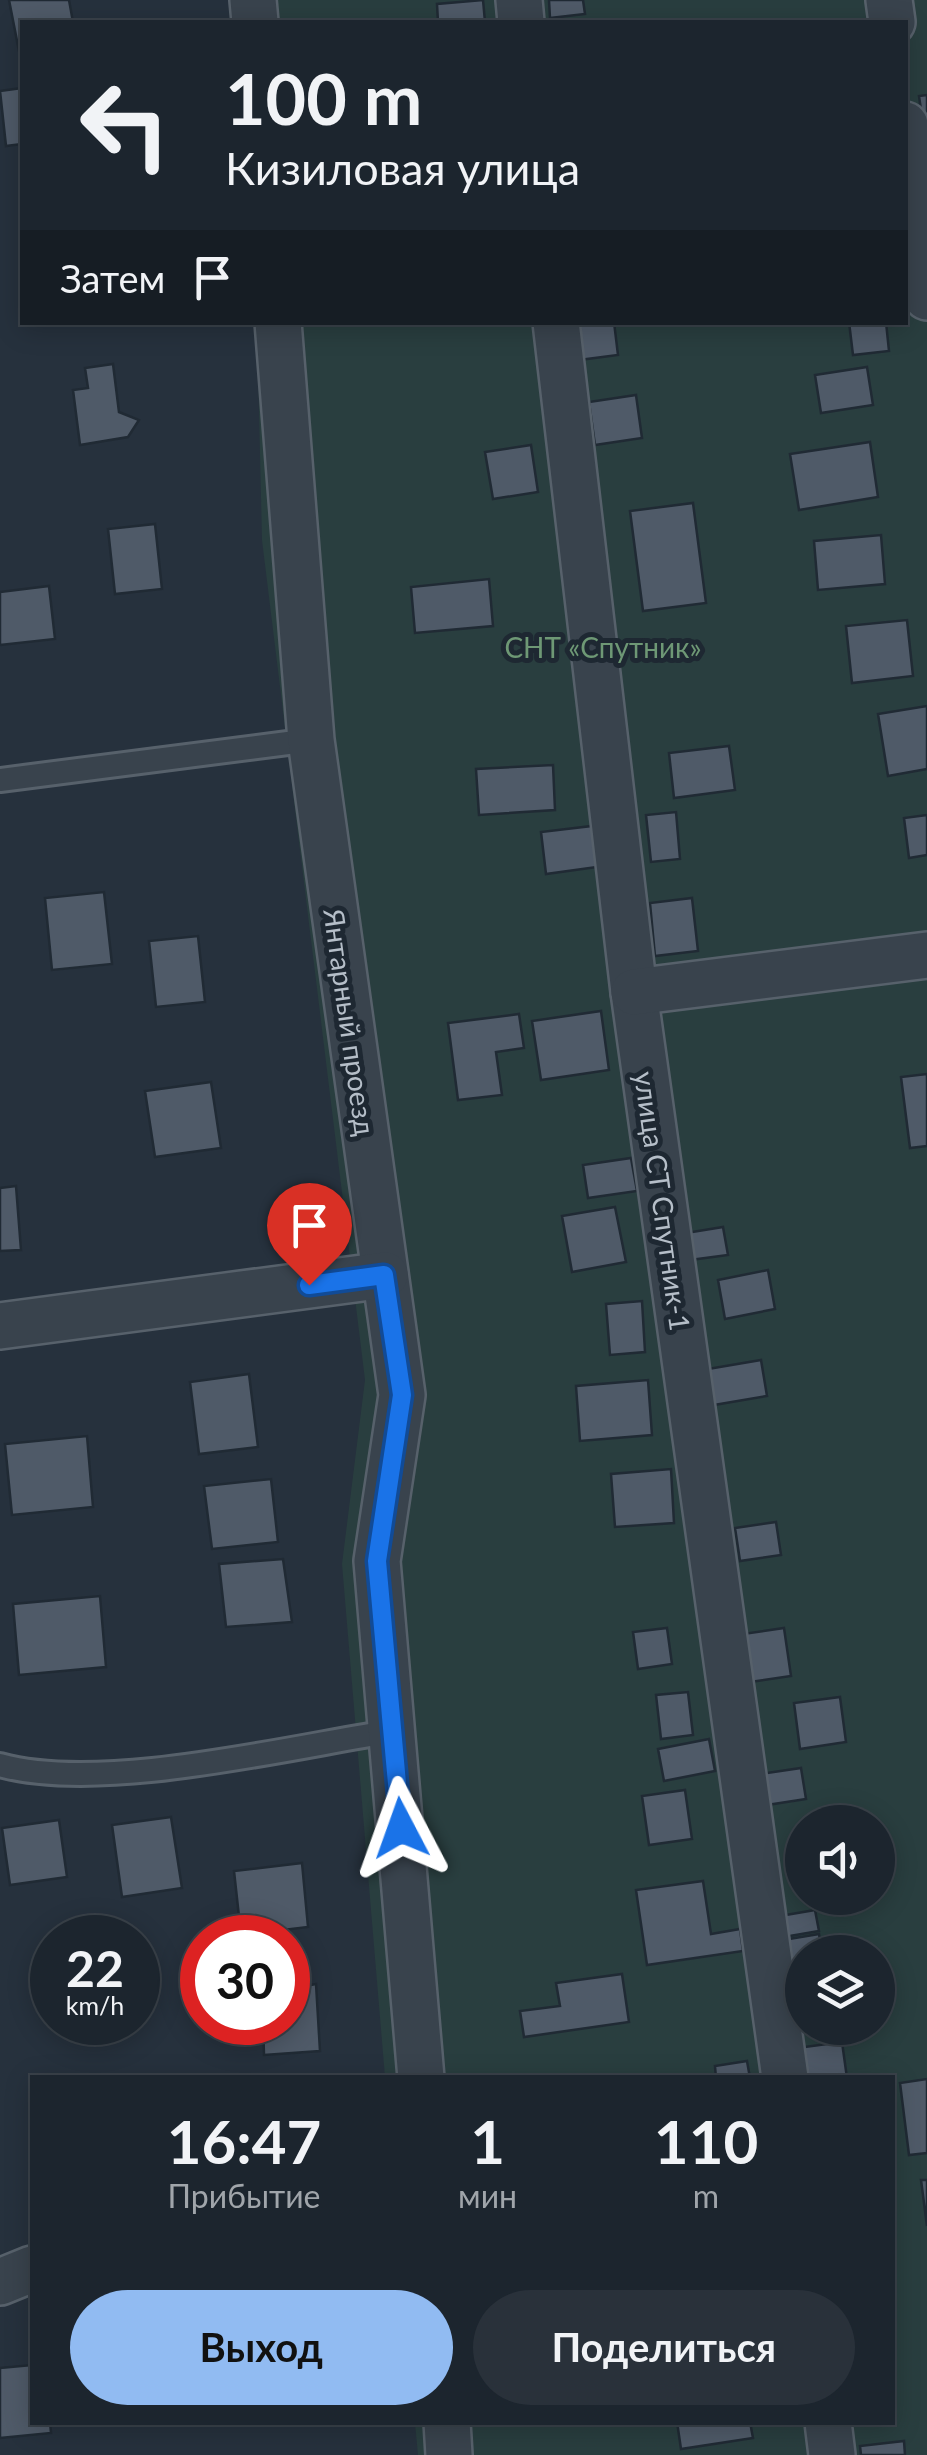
<!DOCTYPE html>
<html lang="ru">
<meta charset="utf-8">
<style>
:root{--surface:#1c252e;--page:#29313a;--text:#f1f3f6;--muted:#a0a5aa;--line:#3a424a;--accent:#91bbf2}
body{margin:0;font-family:Lato,sans-serif;background:var(--page);color:var(--text);height:100vh;display:flex;flex-direction:column;font-size:38px;white-space:nowrap}
*{box-sizing:border-box;margin:0}
p{font-size:32px;color:var(--muted)}
.icon{flex:none;width:55px;height:55px;fill:none;stroke:currentColor;stroke-width:2;stroke-linecap:round;stroke-linejoin:round}
.map{position:relative;flex:1;overflow:hidden}
.sheet{position:absolute;left:30px;top:2075px;width:865px;height:350px;display:flex;flex-direction:column;background:var(--surface);border-radius:0px;box-shadow:0 5px 25px #0003,0 0 0 2px var(--line)}
.sheet>*{flex:none}
.banner{position:absolute;left:20px;top:20px;width:888px;height:305px;border-radius:0px;box-shadow:0 5px 25px #0003,0 0 0 2px var(--line);background:#1c252e;color:var(--text);overflow:hidden}
.fabs{position:absolute;left:785px;top:1805px;display:grid;gap:20px}
.fabs a{display:grid;place-items:center;width:110px;height:110px;border-radius:50%;background:var(--surface);box-shadow:0 5px 25px #0003,0 0 0 2px var(--line);font-size:50px}
.speed{position:absolute;left:30px;top:1915px;display:flex;gap:20px;font-size:50px;font-weight:700;text-align:center}
.speed>*{display:grid;place-content:center;width:130px;height:130px;border-radius:50%;background:var(--surface);box-shadow:0 5px 25px #0003,0 0 0 2px var(--line);line-height:1}
.speed small{font-size:25px;font-weight:400}
.speed .limit{border:15px solid #d22;background:#fff;color:#111}
.pin{position:absolute;display:grid;place-items:center;width:85px;height:85px;color:#fff;margin:-102px -42px;border-radius:50% 50% 50% 0;rotate:-45deg;box-shadow:0 0 10px #0007}
.pin .icon{rotate:45deg}
.me{position:absolute;width:110px;margin:-55px;rotate:356deg;stroke-linejoin:round;filter:drop-shadow(0 0 8px #0008)}
.turn{display:flex;align-items:center;gap:35px;height:210px;padding:0 40px;font-size:45px}
.turn .icon{width:130px;height:130px;stroke-width:2.5}
.turn b{display:block;font-size:70px;line-height:85px}
.then{display:flex;align-items:center;height:95px;padding:0 40px;background:#0003;gap:20px;font-size:38px}
.eta{display:flex;justify-content:space-evenly;align-items:center;height:170px;text-align:center}
.eta b{font-size:60px;font-weight:700;line-height:70px}
.button{display:flex;gap:20px;margin-top:auto;padding:20px 40px}
.button a{flex:1;height:115px;border-radius:60px;background:var(--accent);color:#111;font-size:40px;font-weight:700;line-height:115px;text-align:center}
.button a+a{background:var(--page);color:var(--text)}
.map>svg:first-child{display:block}
</style>
<div class="map">
<svg width="927" height="2455" viewBox="0 0 927 2455">
<rect width="100%" height="100%" fill="#26313d"/>
<path fill="#293e3f" fill-rule="evenodd" d="M249,0H927V2455H418L415,2423L892,2422V2078L385,2077L342,1564L365,1380L262,540L257,323L905,322V22H250ZM802,1822H878V1898H802ZM802,1952H878V2028H802Z"/>
<g fill="#4f5a68" stroke="#202a34" stroke-width="2.5">
<polygon points="9,0 69,0 73,22 22,22 22,50 19,51"/>
<polygon points="483,0 485,22 438,22 437,4"/>
<polygon points="549,0 583,0 585,14 550,18"/>
<polygon points="22,88 22,144 6,146 0,91"/>
<polygon points="927,95 927,144 926,144 919,96"/>
<polygon points="575,322 614,322 618,355 579,360"/>
<polygon points="849,322 886,322 889,351 853,355"/>
<polygon points="113,364 119,412 139,420 128,437 80,445 73,390 88,388 85,368"/>
<polygon points="867,367 873,405 821,413 815,375"/>
<polygon points="636,395 642,438 595,445 589,402"/>
<polygon points="870,442 878,497 799,510 790,454"/>
<polygon points="531,445 538,492 493,499 485,452"/>
<polygon points="693,503 706,603 643,611 630,511"/>
<polygon points="155,524 162,589 115,594 108,529"/>
<polygon points="881,535 885,584 818,590 814,541"/>
<polygon points="489,579 493,626 415,633 411,587"/>
<polygon points="49,586 55,639 0,645 0,592"/>
<polygon points="907,620 913,676 852,683 846,626"/>
<polygon points="927,706 927,769 888,776 878,714"/>
<polygon points="729,746 735,790 674,798 669,753"/>
<polygon points="553,765 555,810 479,815 476,769"/>
<polygon points="676,812 680,859 651,862 646,815"/>
<polygon points="927,815 927,855 909,858 904,818"/>
<polygon points="592,826 597,867 546,874 541,832"/>
<polygon points="104,892 112,964 52,970 45,898"/>
<polygon points="692,898 698,951 655,956 650,903"/>
<polygon points="198,936 205,1002 156,1007 149,941"/>
<polygon points="601,1011 609,1070 541,1080 532,1021"/>
<polygon points="519,1014 524,1048 496,1052 502,1095 458,1100 448,1023"/>
<polygon points="927,1074 927,1146 910,1148 901,1077"/>
<polygon points="211,1082 221,1148 155,1157 145,1091"/>
<polygon points="631,1158 637,1191 588,1198 583,1165"/>
<polygon points="16,1186 21,1250 0,1251 0,1188"/>
<polygon points="615,1207 626,1262 572,1272 562,1216"/>
<polygon points="723,1227 728,1255 690,1260 686,1233"/>
<polygon points="768,1270 775,1309 725,1319 718,1280"/>
<polygon points="642,1301 645,1352 610,1355 606,1304"/>
<polygon points="761,1360 767,1396 714,1405 708,1369"/>
<polygon points="249,1374 258,1447 199,1454 190,1382"/>
<polygon points="648,1380 652,1435 580,1441 576,1386"/>
<polygon points="87,1436 93,1507 12,1515 5,1444"/>
<polygon points="671,1469 674,1523 615,1527 611,1474"/>
<polygon points="271,1479 278,1542 212,1549 204,1486"/>
<polygon points="776,1522 781,1555 740,1561 735,1528"/>
<polygon points="283,1559 292,1622 226,1627 219,1564"/>
<polygon points="100,1596 106,1667 19,1675 13,1604"/>
<polygon points="667,1628 672,1664 638,1669 633,1632"/>
<polygon points="784,1628 791,1676 743,1683 736,1635"/>
<polygon points="688,1692 693,1735 661,1739 656,1695"/>
<polygon points="840,1697 846,1742 800,1749 794,1703"/>
<polygon points="709,1739 715,1771 664,1781 658,1749"/>
<polygon points="801,1768 806,1799 767,1805 761,1774"/>
<polygon points="685,1790 692,1839 649,1845 642,1796"/>
<polygon points="171,1817 182,1888 122,1897 112,1825"/>
<polygon points="59,1820 67,1877 10,1885 2,1828"/>
<polygon points="302,1863 308,1927 241,1935 234,1871"/>
<polygon points="703,1881 711,1934 740,1929 743,1951 647,1965 636,1890"/>
<polygon points="815,1910 819,1931 784,1937 780,1916"/>
<polygon points="819,1934 822,1952 802,1952 802,1964 787,1967 783,1940"/>
<polygon points="802,1973 802,2023 791,2024 785,1976"/>
<polygon points="622,1974 629,2022 524,2037 520,2011 560,2006 556,1983"/>
<polygon points="316,1984 320,2051 264,2055 263,2022 288,2022 288,1989"/>
<polygon points="842,2042 847,2078 801,2078 797,2048"/>
<polygon points="747,2061 750,2078 716,2078 715,2066"/>
<polygon points="927,2079 927,2153 909,2155 900,2083"/>
<polygon points="921,2180 927,2180 927,2226"/>
<polygon points="32,2365 32,2422 50,2422 51,2433 0,2438 0,2368"/>
<polygon points="677,2422 750,2422 753,2438 681,2449"/>
<polygon points="904,2441 905,2455 861,2455 860,2446"/>
</g>
<g fill="none" stroke-linecap="round" stroke-linejoin="round">
<g stroke="#57616b" stroke-width="28">
<g id="lane">
<polyline points="0,780 311,740"/>
<path d="M0,1765C101,1793 286,1748 393,1731"/>
</g>
</g>
<g stroke="#57616b" stroke-width="50">
<g id="street">
<polyline points="253,0 255,22"/>
<polyline points="519,0 521,22"/>
<polyline points="889,0 892,22"/>
<polyline points="905,125 927,297"/>
<polyline points="278,322 311,740 402,1395 377,1561 421,2078"/>
<polyline points="556,322 634,992 785,2078"/>
<polyline points="634,992 927,955"/>
<polyline points="0,1326 385,1275"/>
<polyline points="0,2282 32,2269"/>
<polyline points="447,2422 449,2455"/>
<polyline points="828,2422 832,2455"/>
</g>
</g>
<use href="#lane" stroke="#39434d" stroke-width="22"/>
<use href="#street" stroke="#39434d" stroke-width="45"/>
</g>
<g fill="none" stroke-linecap="round" stroke-linejoin="round">
<g stroke="#114b97" stroke-width="25">
<polyline id="route" points="309,1285 384,1275 402,1395 377,1561 401,1828"/>
</g>
<use href="#route" stroke="#1a73e8" stroke-width="18"/>
</g>
<g text-anchor="middle" dominant-baseline="central" stroke-width="10" stroke-linejoin="round" paint-order="stroke">
<g font-size="28" fill="#6e9875" stroke="#1e2832">
<text x="603" y="647">СНТ «Спутник»</text>
</g>
<g font-size="28" fill="#b5bec8" stroke="#1e2832">
<text transform="translate(350 1022) rotate(82)">Янтарный проезд</text>
<text transform="translate(663 1201) rotate(82)">улица СТ Спутник-1</text>
</g>
</g>
</svg>
<div class="fabs">
<a><svg class="icon" aria-label="sound" viewBox="0 0 24 24"><path d="M4 9h4l5-4v14l-5-4H4zM17 9q2 3 0 6"/></svg></a>
<a><svg class="icon" aria-label="layers" viewBox="0 0 24 24"><path d="M12 4l9 5-9 5-9-5zM3 14l9 5 9-5"/></svg></a>
</div>
<div class="speed"><div>22<small>km/h</small></div><div class="limit">30</div></div>
<div class="pin" style="left:309px;top:1285px;background:#d93025"><svg class="icon" aria-label="arrive" viewBox="0 0 24 24"><path d="M6 21V4h12l-3 4 3 4H6"/></svg></div>
<svg class="me" style="left:401px;top:1828px" viewBox="-20 -20 40 40"><path d="M0-17L14 15 0 8-14 15z" fill="#1a73e8" stroke="#fff" stroke-width="4"/></svg>
<div class="banner">
<div class="turn"><svg class="icon" aria-label="left" viewBox="0 0 24 24"><path d="M17 20v-9H6M10 6l-5 5 5 5"/></svg><div><b>100 m</b>Кизиловая улица</div></div>
<div class="then">Затем<svg class="icon" aria-label="arrive" viewBox="0 0 24 24"><path d="M6 21V4h12l-3 4 3 4H6"/></svg></div>
</div>
<section class="sheet">
<div class="eta">
<div><b>16:47</b><p>Прибытие</p></div>
<div><b>1</b><p>мин</p></div>
<div><b>110</b><p>m</p></div>
</div>
<div class="button"><a>Выход</a><a>Поделиться</a></div>
</section>
</div>
